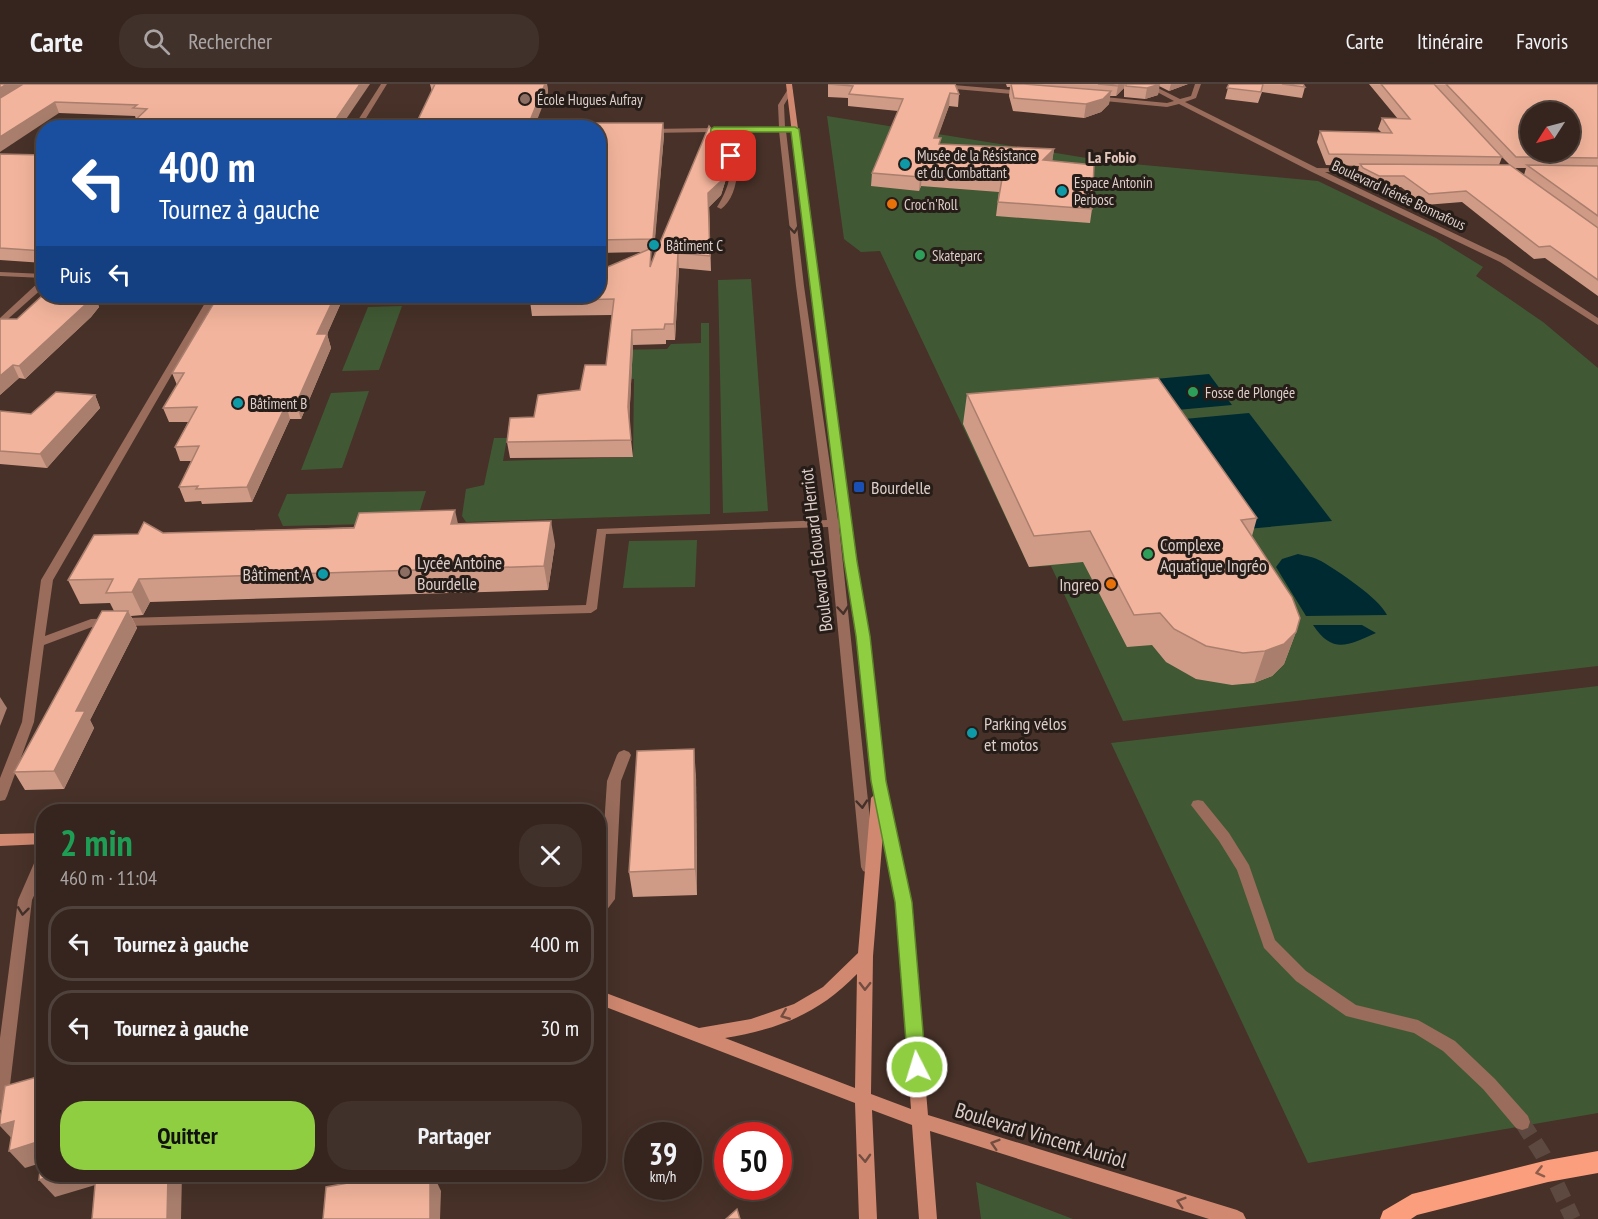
<!DOCTYPE html>
<html lang="fr">
<meta charset="utf-8">
<style>
:root{--surface:#35251e;--page:#40312b;--text:#f1f3f6;--muted:#aaa5a4;--line:#4f423c;--accent:#8fcd41}
body{margin:0;font-family:"PT Sans Narrow",sans-serif;background:var(--page);color:var(--text);height:100vh;display:flex;flex-direction:column;font-size:22px;white-space:nowrap}
*{box-sizing:border-box;margin:0}
p{font-size:20px;color:var(--muted)}
.icon{flex:none;width:33px;height:33px;fill:none;stroke:currentColor;stroke-width:2;stroke-linecap:round;stroke-linejoin:round}
.map{position:relative;flex:1;overflow:hidden}
.details{position:absolute;left:36px;top:720px;width:570px;height:378px;display:flex;flex-direction:column;background:var(--surface);border-radius:24px;box-shadow:0 6px 24px #0002,0 0 0 2px var(--line)}
.details>*{flex:none}
.guide{position:absolute;left:36px;top:36px;width:570px;height:183px;border-radius:24px;box-shadow:0 6px 24px #0002,0 0 0 2px var(--line);background:#1a4fa0;color:#fff;overflow:hidden}
.needle{width:39px;rotate:234deg}
.controls{position:absolute;left:1520px;top:18px;display:grid;gap:12px}
.controls a{display:grid;place-items:center;width:60px;height:60px;border-radius:50%;background:var(--surface);box-shadow:0 6px 24px #0002,0 0 0 2px var(--line);font-size:30px}
.speed{position:absolute;left:624px;top:1038px;display:flex;gap:12px;font-size:30px;font-weight:700;text-align:center}
.speed>*{display:grid;place-content:center;width:78px;height:78px;border-radius:50%;background:var(--surface);box-shadow:0 6px 24px #0002,0 0 0 2px var(--line);line-height:1}
.speed small{font-size:15px;font-weight:400}
.speed .limit{border:9px solid #d22;background:#fff;color:#111}
.pin{position:absolute;display:grid;place-items:center;width:51px;height:51px;color:#fff;margin:-26px;border-radius:12px;box-shadow:0 3px 9px #0006}
.me{position:absolute;width:66px;margin:-33px;rotate:355deg;stroke-linejoin:round;filter:drop-shadow(0 0 4px #0008)}
.turn{display:flex;align-items:center;gap:21px;height:126px;padding:0 24px;font-size:27px}
.turn .icon{width:78px;height:78px;stroke-width:2.5}
.turn b{display:block;font-size:42px;line-height:51px}
.then{display:flex;align-items:center;height:57px;padding:0 24px;background:#0003;gap:12px;font-size:22px}
.round{display:grid;place-items:center;flex:none;width:63px;height:63px;border-radius:24px;background:var(--page)}
.overview{display:flex;align-items:center;justify-content:space-between;height:102px;padding:0 24px}
h1{font-size:36px;font-weight:600;line-height:45px;color:#1e9e55}
.button{display:flex;gap:12px;margin-top:auto;padding:12px 24px}
.button a{flex:1;height:69px;border-radius:24px;background:var(--accent);color:#111;font-size:24px;font-weight:600;line-height:69px;text-align:center}
.button a+a{background:var(--page);color:var(--text)}
ul{padding:0;list-style:none}
li{display:flex;align-items:center;gap:18px;height:75px;margin:0 12px 9px;padding:0 12px;border:3px solid var(--line);border-radius:24px}
li div{flex:1}
li b{display:block;font-size:22px}
li em{font-style:normal}
header{display:flex;align-items:center;gap:36px;box-sizing:border-box;height:84px;padding:0 30px;background:var(--surface);border-bottom:2px solid var(--line)}
header strong{font-size:28px}
nav{display:flex;gap:33px;margin-inline-start:auto;font-size:21px}
.search{width:420px;height:54px;background:var(--page);display:flex;align-items:center;gap:15px;box-sizing:border-box;padding:0 21px;border-radius:24px;color:var(--muted);font-size:22px}
.map>svg:first-child{display:block}
</style>
<header>
<strong>Carte</strong>
<div class="search"><svg class="icon" aria-label="search" viewBox="0 0 24 24"><circle cx="10" cy="10" r="6"/><path d="M15 15l6 6"/></svg>Rechercher</div>
<nav><a>Carte</a><a>Itinéraire</a><a>Favoris</a></nav>
</header>
<div class="map">
<svg width="1598" height="1135" viewBox="0 0 1598 1135">
<rect width="100%" height="100%" fill="#473128"/>
<g fill="#405934">
<polygon points="827,32 1111,78 1318,97 1436,154 1483,183 1476,192 1543,238 1598,284 1598,582 1123,637 1051,482 1029,483 880,167 861,168 844,155"/>
<polygon points="751,195 768,427 723,429 718,196"/>
<polygon points="402,222 379,286 342,287 368,223"/>
<polygon points="701,239 709,239 710,430 466,438 462,432 466,405 484,401 494,354 507,354 503,377 633,373 634,295 611,293 614,266 667,265 671,260 701,259"/>
<polygon points="369,307 342,384 301,386 331,309"/>
<polygon points="426,407 416,439 283,442 278,431 287,410"/>
<polygon points="697,456 695,503 623,504 629,457"/>
<polygon points="1598,602 1598,1029 1308,1079 1111,659"/>
<polygon points="976,1098 1073,1135 981,1135"/>
</g>
<g fill="#002a32">
<polygon points="1209,290 1232,321 1177,326 1155,295"/>
<polygon points="1249,329 1332,437 1247,445 1173,336"/>
<path d="M1298,470C1306,472 1314,473 1321,477C1338,487 1379,514 1387,531L1306,532L1276,483L1282,475Z"/>
<path d="M1313,541H1362L1376,549C1348,561 1333,571 1313,541Z"/>
</g>
<g fill="none" stroke-linecap="round" stroke-linejoin="round">
<polyline stroke="#5e4940" stroke-width="16" stroke-dasharray="16 8" stroke-linecap="butt" points="1522,1038 1543,1071 1573,1135"/>
<g fill="#996c5c" fill-rule="evenodd">
<path d="M788,5L793,6L784,21L785,43L794,45L786,47L804,202L838,436H845L850,439L849,441L839,442L875,783L873,787L868,789L863,787L861,783L828,443L606,450L597,525L591,529L92,543L44,561L34,638L7,712L5,716L0,717V694L22,638L41,496L205,219L213,212H222L212,221L53,496L45,552L91,535L586,521L597,445L827,436L796,202L779,47L717,48V53C723,59 731,64 734,71C741,87 735,116 721,125L717,123C726,109 735,88 727,72C724,65 716,60 711,54V48L649,49L646,47L649,45L779,43L778,21Z"/>
<polygon points="624,666 629,668 631,671 621,697 615,815 603,831 598,833 607,697 617,671 619,668"/>
</g>
<polygon fill="#996c5c" fill-rule="evenodd" points="1198,716 1203,717 1229,749 1249,781 1275,856 1306,887 1356,921 1418,936 1455,957 1495,995 1528,1032 1530,1038 1528,1044 1522,1046 1516,1044 1483,1005 1443,967 1414,949 1346,932 1296,897 1264,864 1237,786 1219,757 1191,721 1193,717"/>
<g fill="#996c5c" fill-rule="evenodd">
<polygon points="381,0 387,0 360,44 353,44"/>
<polygon points="917,0 942,0 1025,7 1028,9 1025,11 920,2"/>
<polygon points="1142,0 1150,0 1180,15 1191,12 1195,0 1201,0 1196,14 1185,18 1317,84 1377,85 1378,87 1374,89 1325,88 1506,174 1598,234 1598,241 1500,178 1312,88 1179,20 1167,23 1094,16 1091,14 1094,12 1167,19 1174,17"/>
<polygon points="0,188 44,190 44,194 0,192"/>
<polygon points="41,196 44,196 44,203 0,242 0,234"/>
<polygon points="44,767 44,790 32,816 8,1018 6,1024 0,1026 0,954 18,816 39,768"/>
</g>
<g fill="#d08870" fill-rule="evenodd">
<path d="M786,0H792L856,477L869,552L886,697L910,818L928,1031L1237,1126L1243,1129L1246,1135H1209L930,1047L937,1135H919L912,1041L872,1026L877,1135H859L855,1019L598,920V906L699,944L751,935L794,920L823,903L858,869L871,714L875,710L857,552L844,477ZM883,750L896,818L911,1025L871,1010L873,872ZM857,890L855,1004L725,954C779,945 818,930 857,890Z"/>
<polygon points="44,749 44,760 0,762 0,750"/>
</g>
<polygon fill="#fa9e7e" fill-rule="evenodd" points="1598,1067 1598,1089 1548,1098 1417,1131 1411,1135 1380,1135 1383,1127 1412,1110 1548,1076"/>
</g>
<g fill="#d09b86" fill-rule="evenodd">
<polygon points="0,0 340,44 136,35 135,32 59,29"/>
<path d="M430,0H547L548,8L535,39H663L664,51L654,163L659,161L709,42L725,66L726,95L721,111L709,123L711,187L679,184L675,256H666V260L633,261L629,339L633,373L510,374L507,358L510,334L534,333L538,311L580,306L585,281H606L612,231L532,232L530,217L542,212H598V187L642,168L598,169V44H414L432,8ZM654,167H656L651,179L650,180L651,168H654Z"/>
<polygon points="828,0 959,10 958,23 949,22 937,54 940,60 1054,65 1052,77 1092,125 1090,139 996,132 999,108 921,102 919,107 871,102 872,89 898,27 848,22 848,14 828,13"/>
<polygon points="1006,0 1188,0 1169,7 1159,2 1158,11 1145,15 1124,13 1124,4 1116,12 1110,12 1109,20 1101,28 1084,34 1013,27 1009,12 1010,3 1007,3"/>
<polygon points="1229,0 1303,0 1305,3 1302,14 1262,8 1258,19 1225,15"/>
<path d="M1369,0H1598V212L1545,174L1534,175L1462,118L1425,121L1401,103H1376L1360,95L1357,91L1359,82L1326,81L1317,58L1320,47L1381,48L1378,45L1382,34L1398,35ZM1502,73L1510,81H1499ZM1514,84H1526L1524,91Z"/>
<polygon points="0,70 44,71 44,179 0,176"/>
<polygon points="44,212 104,212 97,218 99,223 91,233 25,295 19,294 0,311 17,235"/>
<polygon points="344,212 327,250 331,264 301,335 290,335 252,418 202,420 201,417 185,418 179,403 191,377 180,377 175,363 188,338 169,338 163,324 177,301 172,289"/>
<polygon points="967,310 1257,434 1252,452 1296,548 1284,580 1272,592 1254,599 1232,601 1196,595 1166,578 1152,561 1127,563 1083,478 1029,483 963,340"/>
<polygon points="95,311 100,324 47,384 0,380 0,327 31,330"/>
<polygon points="458,440 555,460 548,506 150,518 143,531 131,532 137,544 90,636 94,644 64,705 25,706 14,688 114,527 110,519 80,520 68,496 163,449"/>
<polygon points="696,691 697,811 633,813 629,788"/>
</g>
<g fill="#a97e6d">
<polygon points="7,0 29,0 0,17 0,4"/>
<polygon points="360,0 370,0 340,44 330,44"/>
<polygon points="542,0 547,0 548,8 534,44 529,39"/>
<polygon points="1120,0 1125,0 1124,4 1116,12 1118,2"/>
<polygon points="1160,0 1158,11 1145,15 1147,4"/>
<polygon points="1171,0 1188,0 1169,7"/>
<polygon points="1111,7 1109,20 1101,28 1084,34 1086,20"/>
<polygon points="950,9 949,22 933,67 934,54"/>
<polygon points="55,18 59,29 0,68 0,53"/>
<polygon points="663,39 664,51 654,168 653,155"/>
<polygon points="1054,65 1052,79 1043,76"/>
<polygon points="726,81 726,95 721,111 709,123 711,187 708,109"/>
<polygon points="922,89 921,102 919,107 920,93"/>
<polygon points="678,169 679,184 675,256 674,240"/>
<polygon points="87,212 104,212 97,218 99,223 91,233 25,295 19,282"/>
<polygon points="335,212 344,212 321,264 317,250"/>
<polygon points="632,246 633,261 629,339 628,323"/>
<polygon points="327,250 331,264 301,335 296,320"/>
<polygon points="13,281 19,294 0,311 0,292"/>
<polygon points="95,311 100,324 47,384 40,370"/>
<polygon points="286,321 290,335 252,418 247,403"/>
<polygon points="455,426 460,449 451,440"/>
<polygon points="551,437 555,460 548,506 544,482"/>
<polygon points="139,495 150,518 143,531 132,508"/>
<polygon points="128,527 137,544 90,636 94,644 64,705 54,687 76,627"/>
<polygon points="1296,548 1284,580 1272,592 1254,599 1265,567"/>
<polygon points="0,613 7,624 0,642"/>
<polygon points="694,665 696,691 697,811 695,785"/>
<polygon points="14,1037 16,1059 0,1042 0,1041"/>
<polygon points="43,1056 44,1078 25,1084 9,1067"/>
<polygon points="57,1090 107,1090 112,1096 55,1113 39,1096"/>
<polygon points="168,1090 182,1090 181,1135 167,1135"/>
<polygon points="430,1090 433,1090 441,1107 440,1135 430,1135"/>
</g>
<g fill="#f2b49c" stroke="#a97e6d" stroke-width="1.5" fill-rule="evenodd">
<polygon points="0,0 7,0 0,4"/>
<polygon points="23,0 360,0 330,44 127,44 147,25 133,24 137,21 55,18 0,53 0,14"/>
<polygon points="430,0 545,0 529,39 663,39 653,155 598,156 598,44 414,44 435,0"/>
<polygon points="828,0 955,0 959,10 950,9 934,54 941,54 939,60 1054,65 1043,76 1094,81 1092,125 998,118 1002,95 922,89 920,93 872,89 903,15 849,10 853,2"/>
<polygon points="1011,0 1024,0 1111,7 1103,15 1086,20 1014,14"/>
<polygon points="1098,0 1120,0 1118,2"/>
<polygon points="1126,0 1160,0 1147,4 1126,2"/>
<polygon points="1229,0 1263,0 1261,8 1227,4"/>
<polygon points="1282,0 1303,0 1305,3"/>
<polygon points="1381,0 1434,0 1502,73 1329,70 1320,47 1392,49 1382,34 1410,35"/>
<path d="M1446,0H1598V74L1516,73ZM1530,28H1569V68H1530Z"/>
<path d="M709,42L725,66L726,81L721,97L708,109L710,172L678,169L674,240H665L664,245L632,246L628,323L631,356L507,358L510,334L534,333L538,311L580,306L585,281H606L614,215L530,217L542,212H598V187L659,161ZM651,167H656L650,183Z"/>
<polygon points="0,70 44,71 44,167 0,164"/>
<polygon points="1360,80 1510,81 1598,144 1598,196 1550,162 1539,163 1466,107 1429,110 1404,92 1379,92 1363,84"/>
<polygon points="1527,81 1598,82 1598,132"/>
<polygon points="44,210 44,212 93,212 86,220 19,282 13,281 0,292 0,235 17,235"/>
<polygon points="218,212 335,212 317,250 327,250 296,320 286,321 247,403 196,405 198,402 179,403 199,362 175,363 197,323 163,324 184,289 172,289"/>
<polygon points="1158,294 1257,434 1241,436 1292,513 1300,534 1296,548 1284,560 1265,567 1243,569 1206,562 1174,545 1160,529 1134,531 1090,447 1034,452 967,310"/>
<polygon points="56,308 95,311 40,370 0,367 0,327 31,330"/>
<polygon points="455,426 451,440 551,437 544,482 139,495 132,508 106,509 113,495 68,496 94,451 138,450 144,438 163,449 354,444 359,429"/>
<polygon points="102,527 128,527 76,627 85,627 54,687 14,688"/>
<polygon points="694,665 695,785 629,788 637,667"/>
<polygon points="44,991 44,1090 57,1090 39,1096 43,1056 9,1067 14,1037 0,1041 0,1036 5,1002"/>
<polygon points="96,1090 168,1090 167,1135 92,1135"/>
<polygon points="397,1090 430,1090 430,1135 323,1135 326,1103"/>
<polygon points="737,1125 740,1135 726,1135"/>
</g>
<defs><path id="oneway-chevron" d="M-2-3.5L2.5 0L-2 3.5" fill="none" stroke-width="1.6" stroke-linecap="round" stroke-linejoin="round" transform="scale(1.5)"/></defs>
<g stroke="#433029">
<use href="#oneway-chevron" transform="translate(794 145) rotate(83)"/>
<use href="#oneway-chevron" transform="translate(843 526) rotate(85)"/>
<use href="#oneway-chevron" transform="translate(862 720) rotate(85)"/>
<use href="#oneway-chevron" transform="translate(23 827) rotate(97)"/>
</g>
<g stroke="#724d40">
<use href="#oneway-chevron" transform="translate(865 902) rotate(91)"/>
<use href="#oneway-chevron" transform="translate(785 931) rotate(158)"/>
<use href="#oneway-chevron" transform="translate(995 1060) rotate(-163)"/>
<use href="#oneway-chevron" transform="translate(865 1074) rotate(87)"/>
<use href="#oneway-chevron" transform="translate(1181 1118) rotate(-163)"/>
</g>
<use stroke="#905d4b" href="#oneway-chevron" transform="translate(1540 1088) rotate(166)"/>
<polygon fill="#8fcd41" stroke="#5d852a" stroke-width="1.5" points="714,43 795,43 799,45 857,477 870,552 886,697 912,818 926,983 923,989 917,992 910,989 908,983 895,818 871,697 856,552 844,477 791,48 718,48 718,53 735,72 731,75 710,54 711,45"/>
<g fill="#8d6e63" stroke="#261c18" stroke-width="2">
<circle cx="525" cy="15" r="6"/>
<circle cx="405" cy="488" r="6"/>
</g>
<g fill="#0f9aa8" stroke="#261c18" stroke-width="2">
<circle cx="905" cy="80" r="6"/>
<circle cx="1062" cy="107" r="6"/>
<circle cx="654" cy="161" r="6"/>
<circle cx="238" cy="319" r="6"/>
<circle cx="323" cy="490" r="6"/>
<circle cx="972" cy="649" r="6"/>
</g>
<g fill="#e8710a" stroke="#261c18" stroke-width="2">
<circle cx="892" cy="120" r="6"/>
<circle cx="1111" cy="500" r="6"/>
</g>
<g fill="#2e9e5b" stroke="#261c18" stroke-width="2">
<circle cx="920" cy="171" r="6"/>
<circle cx="1193" cy="308" r="6"/>
<circle cx="1148" cy="470" r="6"/>
</g>
<rect fill="#1a4fb4" stroke="#261c18" stroke-width="2" x="853" y="397" width="12" height="12" rx="3"/>
<g text-anchor="middle" dominant-baseline="central" stroke-width="6" stroke-linejoin="round" paint-order="stroke">
<g font-size="15" fill="#ddcec9" stroke="#261c18" text-anchor="start">
<text x="537" y="15">École Hugues Aufray</text>
<text x="917" y="71">Musée de la Résistance<tspan x="917" dy="17">et du Combattant</tspan></text>
<text x="1074" y="98">Espace Antonin<tspan x="1074" dy="17">Perbosc</tspan></text>
<text x="904" y="120">Croc'n'Roll</text>
<text x="666" y="161">Bâtiment C</text>
<text x="932" y="171">Skateparc</text>
<text x="1205" y="308">Fosse de Plongée</text>
<text x="250" y="319">Bâtiment B</text>
</g>
<g font-size="15" fill="#ddcec9" stroke="#261c18">
<text transform="translate(1399 111) rotate(25)">Boulevard Irénée Bonnafous</text>
</g>
<g font-size="16" font-weight="bold" fill="#e4c7bc" stroke="#261c18">
<text x="1112" y="73">La Fobio</text>
</g>
<g font-size="18" fill="#ddcec9" stroke="#261c18" text-anchor="start">
<text x="871" y="403">Bourdelle</text>
<text x="1160" y="460">Complexe<tspan x="1160" dy="21">Aquatique Ingréo</tspan></text>
<text x="417" y="478">Lycée Antoine<tspan x="417" dy="21">Bourdelle</tspan></text>
<text x="311" y="490" text-anchor="end">Bâtiment A</text>
<text x="1099" y="500" text-anchor="end">Ingreo</text>
<text x="984" y="639">Parking vélos<tspan x="984" dy="21">et motos</tspan></text>
</g>
<g font-size="18" fill="#ddcec9" stroke="#261c18">
<text transform="translate(816 466) rotate(-97)">Boulevard Edouard Herriot</text>
</g>
<g font-size="21" fill="#ddcec9" stroke="#261c18">
<text transform="translate(1041 1051) rotate(17)">Boulevard Vincent Auriol</text>
</g>
</g>
</svg>
<div class="controls">
<a><svg class="needle" viewBox="-14 -14 28 28"><path d="M0-13l5 13h-10z" fill="#e53935"/><path d="M0 13l5-13h-10z" fill="#aaa5a4"/></svg></a>
</div>
<div class="speed"><div>39<small>km/h</small></div><div class="limit">50</div></div>
<div class="pin" style="left:731px;top:72px;background:#d93025"><svg class="icon" aria-label="arrive" viewBox="0 0 24 24"><path d="M6 21V4h12l-3 4 3 4H6"/></svg></div>
<svg class="me" style="left:917px;top:983px" viewBox="-20 -20 40 40"><circle r="17" fill="#8fcd41" stroke="#fff" stroke-width="3"/><path d="M0-11L8 9 0 5-8 9z" fill="#fff"/></svg>
<div class="guide">
<div class="turn"><svg class="icon" aria-label="left" viewBox="0 0 24 24"><path d="M17 20v-9H6M10 6l-5 5 5 5"/></svg><div><b>400 m</b>Tournez à gauche</div></div>
<div class="then">Puis<svg class="icon" aria-label="left" viewBox="0 0 24 24"><path d="M17 20v-9H6M10 6l-5 5 5 5"/></svg></div>
</div>
<section class="details">
<div class="overview"><div><h1>2 min</h1><p>460 m · 11:04</p></div><a class="round"><svg class="icon" aria-label="close" viewBox="0 0 24 24"><path d="M6 6l12 12M18 6L6 18"/></svg></a></div>
<ul>
<li><svg class="icon" aria-label="left" viewBox="0 0 24 24"><path d="M17 20v-9H6M10 6l-5 5 5 5"/></svg><div><b>Tournez à gauche</b></div><em>400 m</em></li>
<li><svg class="icon" aria-label="left" viewBox="0 0 24 24"><path d="M17 20v-9H6M10 6l-5 5 5 5"/></svg><div><b>Tournez à gauche</b></div><em>30 m</em></li>
</ul>
<div class="button"><a>Quitter</a><a>Partager</a></div>
</section>
</div>
